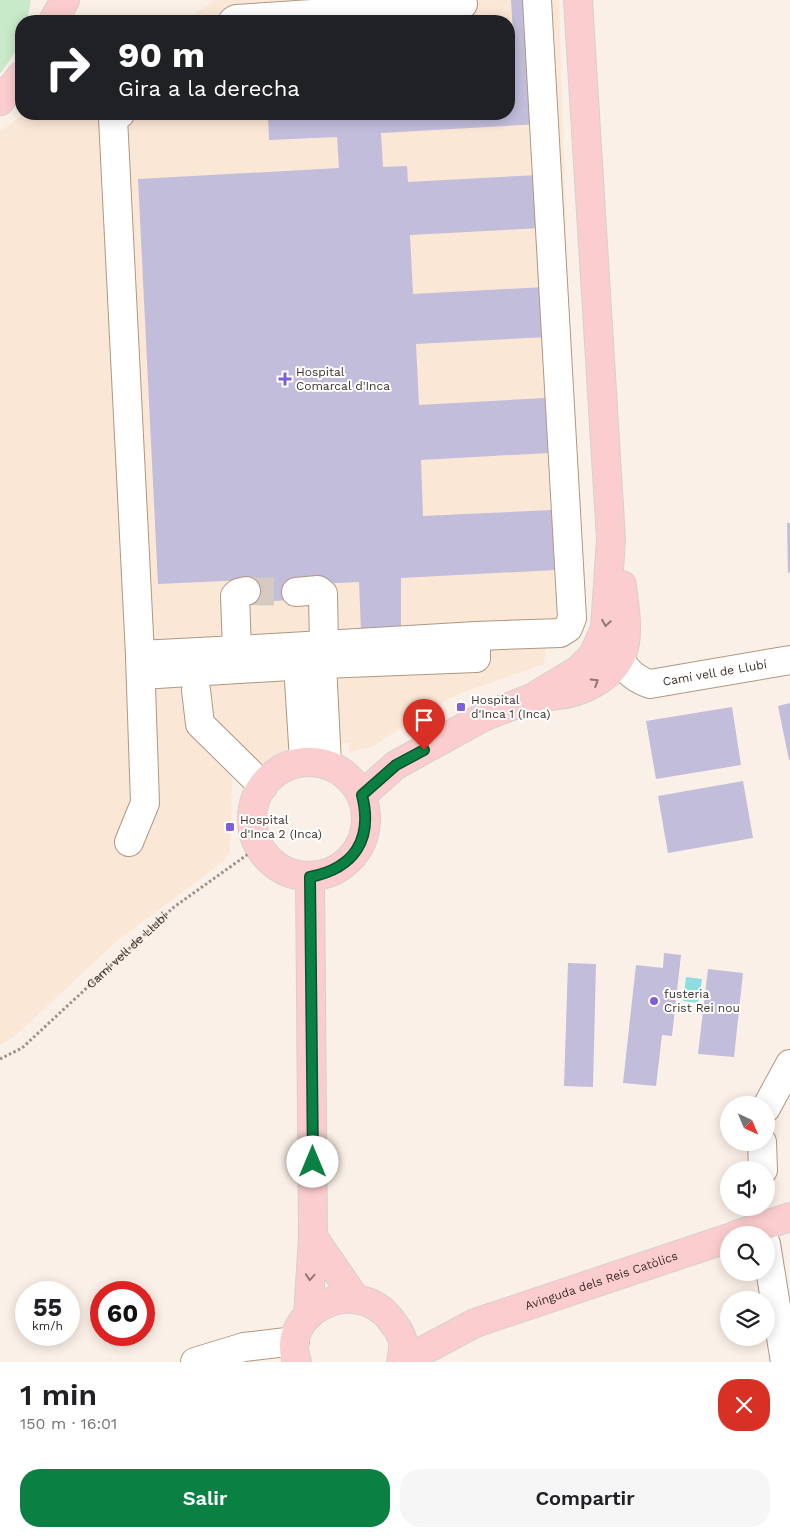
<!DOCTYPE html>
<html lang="es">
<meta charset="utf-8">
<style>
:root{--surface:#fff;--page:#f6f6f6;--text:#202124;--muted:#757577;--accent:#0b8043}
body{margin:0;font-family:"Work Sans",sans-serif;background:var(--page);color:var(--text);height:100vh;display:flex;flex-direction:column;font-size:19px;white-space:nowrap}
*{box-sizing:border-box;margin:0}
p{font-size:16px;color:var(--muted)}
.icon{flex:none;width:28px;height:28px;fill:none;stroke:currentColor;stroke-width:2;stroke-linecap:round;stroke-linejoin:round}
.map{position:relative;height:1362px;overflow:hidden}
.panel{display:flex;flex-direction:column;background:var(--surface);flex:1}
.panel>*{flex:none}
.banner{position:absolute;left:15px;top:15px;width:500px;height:105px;border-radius:20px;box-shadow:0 2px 12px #0003;background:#202124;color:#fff;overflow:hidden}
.needle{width:32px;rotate:136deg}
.fabs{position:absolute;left:720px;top:1096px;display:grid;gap:10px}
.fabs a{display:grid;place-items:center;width:55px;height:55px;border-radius:50%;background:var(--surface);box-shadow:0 2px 12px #0003;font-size:25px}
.speed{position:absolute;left:15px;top:1281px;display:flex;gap:10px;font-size:25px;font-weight:700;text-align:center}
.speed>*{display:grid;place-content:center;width:65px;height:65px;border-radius:50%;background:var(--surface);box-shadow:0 2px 12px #0003;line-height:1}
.speed small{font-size:12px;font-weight:400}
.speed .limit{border:8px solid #d22;background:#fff;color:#111}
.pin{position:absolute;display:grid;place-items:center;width:42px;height:42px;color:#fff;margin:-51px -21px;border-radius:50% 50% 50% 0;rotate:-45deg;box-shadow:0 0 5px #0007}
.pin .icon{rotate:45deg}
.me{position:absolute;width:55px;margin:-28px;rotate:0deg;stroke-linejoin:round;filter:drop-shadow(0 0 4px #0008)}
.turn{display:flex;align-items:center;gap:18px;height:105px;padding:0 20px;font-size:22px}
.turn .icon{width:65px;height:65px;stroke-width:2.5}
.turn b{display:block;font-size:35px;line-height:42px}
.round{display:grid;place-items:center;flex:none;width:52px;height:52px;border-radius:20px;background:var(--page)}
.summary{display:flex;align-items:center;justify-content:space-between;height:85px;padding:0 20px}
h1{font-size:30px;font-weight:600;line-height:38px}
.action{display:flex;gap:10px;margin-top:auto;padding:10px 20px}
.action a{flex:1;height:58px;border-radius:20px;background:var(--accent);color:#fff;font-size:20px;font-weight:600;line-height:58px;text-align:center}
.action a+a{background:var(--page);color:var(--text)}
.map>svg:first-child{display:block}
</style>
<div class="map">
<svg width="790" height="1362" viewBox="0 0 790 1362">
<rect width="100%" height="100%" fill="#fbf0e7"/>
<polygon fill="#fbe7d6" points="214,0 559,0 578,626 546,645 544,664 461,693 440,703 372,747 349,752 349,743 291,748 264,762 251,759 230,771 232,780 230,852 224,861 118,940 15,1036 0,1045 0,132 23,114 509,114 509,21 186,21"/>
<polygon fill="#c9eac9" points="0,0 31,0 27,21 21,21 20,45 0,74"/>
<polygon fill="#8edee1" points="686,977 702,979 698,1003 683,1001"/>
<g fill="#c1bddb">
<polygon points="511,0 535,0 541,124 381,133 383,167 407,166 408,182 538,175 541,228 410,235 413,294 545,287 547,337 416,344 419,405 545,398 548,453 421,460 423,516 552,510 555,570 401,578 401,627 361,630 359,582 296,585 297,600 247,602 245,580 158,584 138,179 339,168 337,137 269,140 268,114 509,114 509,49 514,49"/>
<polygon points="787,523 790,523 790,572 788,573"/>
<polygon points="790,703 790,760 789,760 778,706"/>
<polygon points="732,707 741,765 656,779 646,721"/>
<polygon points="743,781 753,838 668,853 658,796"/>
<polygon points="664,953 681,955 672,1036 662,1035 656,1086 623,1083 636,965 663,968"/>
<polygon points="568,963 596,964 593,1087 564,1086"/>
<polygon points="708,969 743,973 734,1057 698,1054"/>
</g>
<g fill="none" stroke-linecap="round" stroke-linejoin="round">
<polyline stroke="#d5cac1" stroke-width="28" stroke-dasharray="28 14" stroke-linecap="butt" points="246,591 296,592"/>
<g stroke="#b09782" stroke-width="30">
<g id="minor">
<polyline points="233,21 236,19 463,4"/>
<polyline points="120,114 113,118 140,655 237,650 235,596 238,593 246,591"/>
<polyline points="296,592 318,590 323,594 324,645 476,636 476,658 322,664 327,764"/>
<polyline points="476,636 560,633 568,628 572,618 537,0"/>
<polyline points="297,648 304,761"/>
<path id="s2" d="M620,660C628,672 635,679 650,684L790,660"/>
<polyline points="141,675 322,664 324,645 237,650"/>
<polyline points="196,690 200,724 263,786"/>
<polyline points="129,842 145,803 140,657"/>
<polyline points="766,1108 790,1064"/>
<polyline points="762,1142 763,1170"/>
<polyline points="766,1244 785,1362"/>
<polyline points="195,1362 244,1347 295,1341"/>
</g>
</g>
<g stroke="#d4d1d0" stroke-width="30">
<g id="major">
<polyline points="53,21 65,0"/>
<polyline points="0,101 21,76"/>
<path d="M551,696C581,694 619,677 625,643C628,624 624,604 622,585"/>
<circle cx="309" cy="819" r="57"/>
<polyline points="362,795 396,765 483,717 532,698 578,670 593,655 605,629 611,539 578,0"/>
<polyline points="736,1235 790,1217"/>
<polyline points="313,1237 355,1298"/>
<polyline points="308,1316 313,1237 310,877"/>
<path d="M297,1362C278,1312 356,1273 391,1320C404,1337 405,1341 401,1362"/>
<path id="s3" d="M402,1362L475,1323L729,1238"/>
</g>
</g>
<path stroke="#9d928a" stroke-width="3" stroke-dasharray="2.5 2.5" stroke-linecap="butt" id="s1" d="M0,1059L22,1048L174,907L258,847"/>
<use href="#minor" stroke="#fff" stroke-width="28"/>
<use href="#major" stroke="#fccdce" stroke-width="28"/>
</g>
<defs><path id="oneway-chevron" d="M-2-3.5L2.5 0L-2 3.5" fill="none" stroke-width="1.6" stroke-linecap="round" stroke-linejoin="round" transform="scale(1.25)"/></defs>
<g stroke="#927773">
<use href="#oneway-chevron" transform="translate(606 623) rotate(99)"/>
<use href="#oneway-chevron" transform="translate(595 682) rotate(-32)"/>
<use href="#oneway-chevron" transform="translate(310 1277) rotate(94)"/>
</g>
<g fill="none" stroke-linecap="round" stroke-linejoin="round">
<g stroke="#07532c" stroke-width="12">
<path id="route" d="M313,1162L310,877C355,868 373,839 362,795L396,765L424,750"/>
</g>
<use href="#route" stroke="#0b8043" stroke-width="9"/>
</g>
<g fill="#7e5fda" stroke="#fff" stroke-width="2">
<path d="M282.5 371.5h5v5h5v5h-5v5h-5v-5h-5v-5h5z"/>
<rect x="456" y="702" width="10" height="10" rx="2.5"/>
<rect x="225" y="822" width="10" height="10" rx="2.5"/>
<circle cx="654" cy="1001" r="5"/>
</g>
<g text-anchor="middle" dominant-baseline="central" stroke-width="4" stroke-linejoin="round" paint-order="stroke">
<g font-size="12" fill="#3b3028" stroke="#fff" text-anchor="start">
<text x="296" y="372">Hospital<tspan x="296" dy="14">Comarcal d'Inca</tspan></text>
<text x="471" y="700">Hospital<tspan x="471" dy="14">d'Inca 1 (Inca)</tspan></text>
<text x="240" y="820">Hospital<tspan x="240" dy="14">d'Inca 2 (Inca)</tspan></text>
<text x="664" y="994">fusteria<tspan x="664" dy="14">Crist Rei nou</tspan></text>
</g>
<g font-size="12" fill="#3b3028" stroke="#fff">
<text stroke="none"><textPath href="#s2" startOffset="105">Camí vell de Llubí</textPath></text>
<text stroke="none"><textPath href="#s1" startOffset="168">Camí vell de Llubí</textPath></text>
<text stroke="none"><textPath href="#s3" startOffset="216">Avinguda dels Reis Catòlics</textPath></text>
</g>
</g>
</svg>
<div class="fabs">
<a><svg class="needle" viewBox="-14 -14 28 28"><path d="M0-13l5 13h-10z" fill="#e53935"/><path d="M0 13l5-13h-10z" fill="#757577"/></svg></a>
<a><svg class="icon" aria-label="sound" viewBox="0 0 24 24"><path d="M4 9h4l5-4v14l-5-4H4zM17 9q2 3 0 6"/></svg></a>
<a><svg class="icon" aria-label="search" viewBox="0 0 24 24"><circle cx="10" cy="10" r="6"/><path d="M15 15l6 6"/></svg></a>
<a><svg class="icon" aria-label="layers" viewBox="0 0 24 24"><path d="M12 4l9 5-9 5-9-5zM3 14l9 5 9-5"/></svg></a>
</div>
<div class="speed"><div>55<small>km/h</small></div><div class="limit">60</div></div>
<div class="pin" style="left:424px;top:750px;background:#d93025"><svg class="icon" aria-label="arrive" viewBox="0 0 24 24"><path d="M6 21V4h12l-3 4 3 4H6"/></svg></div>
<svg class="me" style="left:313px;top:1162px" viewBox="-20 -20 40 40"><circle r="19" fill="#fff"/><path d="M0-13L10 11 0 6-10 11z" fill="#0b8043"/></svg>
<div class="banner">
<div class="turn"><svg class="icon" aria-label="right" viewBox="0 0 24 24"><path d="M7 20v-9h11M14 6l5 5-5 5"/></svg><div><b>90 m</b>Gira a la derecha</div></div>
</div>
</div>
<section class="panel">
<div class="summary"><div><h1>1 min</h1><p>150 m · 16:01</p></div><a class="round" style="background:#d93025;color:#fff"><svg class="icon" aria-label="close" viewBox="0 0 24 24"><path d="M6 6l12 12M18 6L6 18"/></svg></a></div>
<div class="action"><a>Salir</a><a>Compartir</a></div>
</section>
